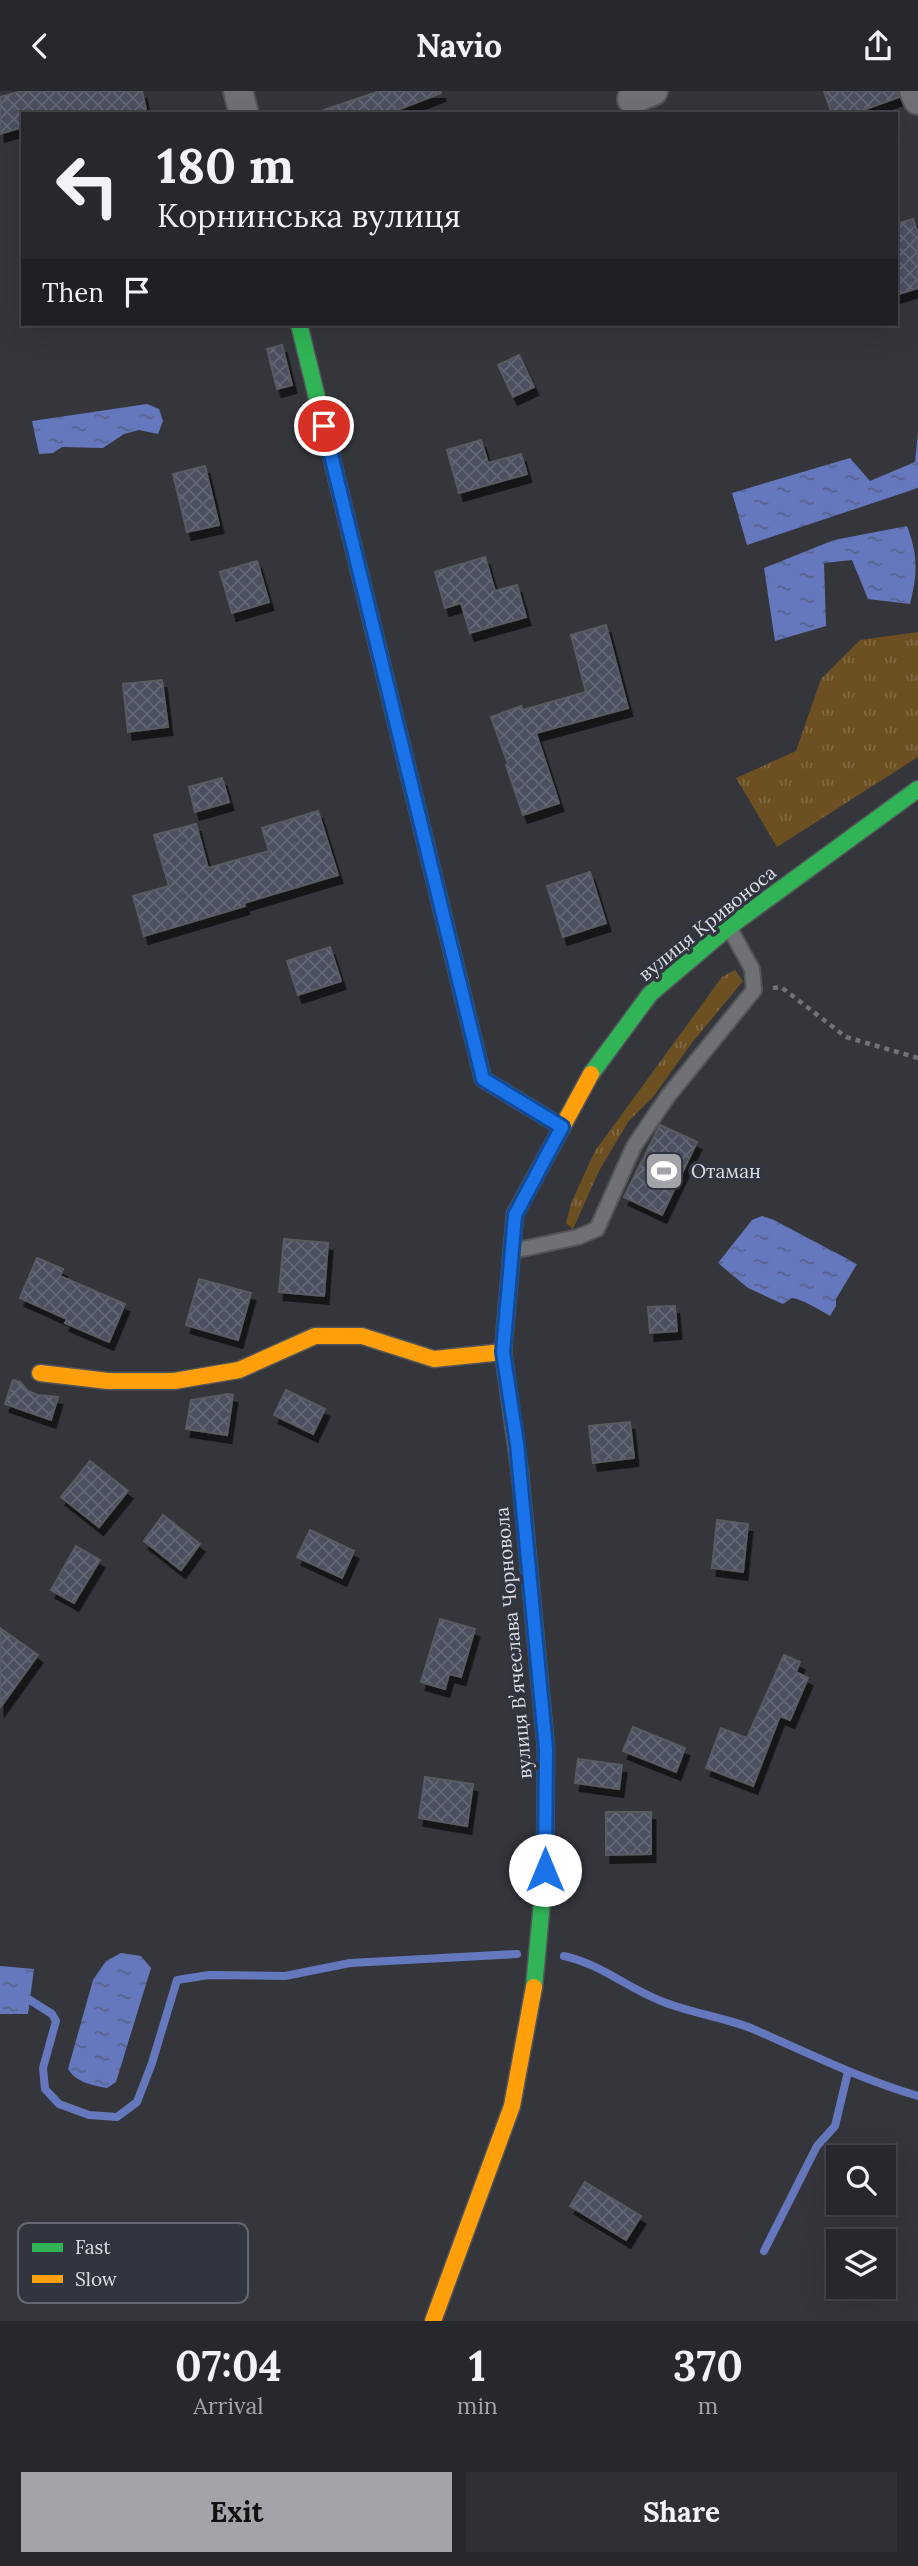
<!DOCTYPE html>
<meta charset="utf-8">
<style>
:root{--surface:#27282d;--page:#2f3035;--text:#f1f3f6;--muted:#a4a6aa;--line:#434449;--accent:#a2a4aa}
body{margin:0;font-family:Lora,serif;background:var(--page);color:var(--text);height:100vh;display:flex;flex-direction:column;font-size:26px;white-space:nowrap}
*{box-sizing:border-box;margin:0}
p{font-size:23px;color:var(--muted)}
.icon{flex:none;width:38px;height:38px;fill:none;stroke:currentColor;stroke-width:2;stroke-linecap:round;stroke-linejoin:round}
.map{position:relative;height:2230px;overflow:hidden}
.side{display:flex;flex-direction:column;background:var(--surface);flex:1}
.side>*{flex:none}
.guide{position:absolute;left:21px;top:21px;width:877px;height:214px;border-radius:0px;box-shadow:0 7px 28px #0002,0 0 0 2px var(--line);background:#27282d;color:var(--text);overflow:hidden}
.controls{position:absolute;left:826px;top:2054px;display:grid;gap:14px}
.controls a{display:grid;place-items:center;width:70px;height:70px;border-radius:0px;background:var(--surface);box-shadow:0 7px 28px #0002,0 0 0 2px var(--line);font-size:35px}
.pin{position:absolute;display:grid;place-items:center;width:60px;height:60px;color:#fff;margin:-30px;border:4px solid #fff;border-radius:50%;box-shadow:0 2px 7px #0007}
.me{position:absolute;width:77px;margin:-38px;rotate:0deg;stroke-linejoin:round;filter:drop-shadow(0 0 5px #0008)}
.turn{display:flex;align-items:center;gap:24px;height:147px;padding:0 21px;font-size:32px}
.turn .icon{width:91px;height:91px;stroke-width:2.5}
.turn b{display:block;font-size:49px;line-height:60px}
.then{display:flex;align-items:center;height:66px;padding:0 21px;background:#0003;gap:14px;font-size:26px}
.eta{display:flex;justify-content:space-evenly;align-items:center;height:119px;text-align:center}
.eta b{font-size:42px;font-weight:700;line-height:49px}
.cta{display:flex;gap:14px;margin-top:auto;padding:14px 21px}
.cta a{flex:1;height:80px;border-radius:0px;background:var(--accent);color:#111;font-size:28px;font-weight:700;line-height:80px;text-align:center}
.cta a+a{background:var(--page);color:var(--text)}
header{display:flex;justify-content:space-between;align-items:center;height:91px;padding:0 21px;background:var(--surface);font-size:32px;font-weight:700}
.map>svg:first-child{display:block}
</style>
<header><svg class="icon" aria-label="back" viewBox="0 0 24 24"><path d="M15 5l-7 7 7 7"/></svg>Navio<svg class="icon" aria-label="share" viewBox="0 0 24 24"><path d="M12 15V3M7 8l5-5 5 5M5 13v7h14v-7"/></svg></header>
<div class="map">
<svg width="918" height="2230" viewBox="0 0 918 2230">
<defs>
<pattern id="grass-tufts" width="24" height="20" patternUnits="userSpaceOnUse" patternTransform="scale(1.75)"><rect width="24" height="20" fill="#6d5022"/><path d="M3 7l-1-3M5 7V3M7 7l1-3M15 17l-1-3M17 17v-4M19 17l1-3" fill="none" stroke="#816942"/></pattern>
<pattern id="water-ripples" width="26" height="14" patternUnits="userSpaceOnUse" patternTransform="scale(1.75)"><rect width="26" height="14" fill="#6578bd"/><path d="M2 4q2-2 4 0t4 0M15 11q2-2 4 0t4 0" fill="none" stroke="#57638d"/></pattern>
<pattern id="building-cross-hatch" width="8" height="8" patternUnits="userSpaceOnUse" patternTransform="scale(1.75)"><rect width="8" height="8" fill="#4b4f5e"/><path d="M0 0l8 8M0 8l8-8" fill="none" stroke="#646875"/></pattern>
<filter id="shadow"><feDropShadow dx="4.5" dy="8" stdDeviation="0" flood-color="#0009"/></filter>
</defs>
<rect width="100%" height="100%" fill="#34363c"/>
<g fill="url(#grass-tufts)">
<polygon points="918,541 918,666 777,756 736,687 796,660 821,588 860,549"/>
<polygon points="735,879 743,890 691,953 653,1006 628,1031 599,1080 573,1138 566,1132 572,1110 595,1060 722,886"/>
</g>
<g fill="url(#water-ripples)">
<polygon points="147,313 159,318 163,330 158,343 139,339 124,343 103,357 62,356 53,362 39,363 32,330"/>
<polygon points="918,341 918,397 747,454 732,402 850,367 870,390 915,371"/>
<path d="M907,435C918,464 918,483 910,513L868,508L852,469L824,472L826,535L775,550L764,477L834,449Z"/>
<path d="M762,1125L774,1129L857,1173L836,1208V1215L830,1225C820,1219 802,1208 792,1207L783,1213L748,1197L718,1172L752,1129Z"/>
<path d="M121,1862L141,1865L151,1877L116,1991L107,1997C92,1994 77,1992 68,1978L93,1889L106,1870Z"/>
<polygon points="0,1875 34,1878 28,1923 0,1923"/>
</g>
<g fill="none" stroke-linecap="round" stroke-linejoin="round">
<g stroke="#6578bd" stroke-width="8">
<path d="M564,1865C600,1873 626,1896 661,1910C690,1922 724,1926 753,1938C808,1962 860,1988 918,2005"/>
<polyline points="22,1904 52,1923 56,1930 43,1977 45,1998 59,2013 89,2024 117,2026 137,2011 152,1972 177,1889 209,1884 285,1885 350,1872 517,1863"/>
<polyline points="764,2160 817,2055 835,2035 848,1981"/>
</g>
</g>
<g fill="url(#building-cross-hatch)" stroke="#595b60" stroke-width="2" filter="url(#shadow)">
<polygon points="22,0 142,0 147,23 23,23 23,36 0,43 0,6"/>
<polygon points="380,0 441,0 441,2 387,23 325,23 324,19"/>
<polygon points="824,0 898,0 899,6 852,23 832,23"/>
<polygon points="913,128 918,143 918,197 896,204 896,133"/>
<polygon points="282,254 292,294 277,298 267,258"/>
<polygon points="519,264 534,296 513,306 498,274"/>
<polygon points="481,349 488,372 521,363 527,383 459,402 447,359"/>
<polygon points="205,375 219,434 187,441 173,383"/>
<polygon points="485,466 495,500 517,494 526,526 470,542 461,512 445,517 435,481"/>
<polygon points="257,470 269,511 232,522 220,481"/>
<polygon points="606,534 628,617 536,642 559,712 523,724 506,674 508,673 491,626 521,615 523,619 586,601 571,544"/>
<polygon points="162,589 168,636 128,641 123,593"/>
<polygon points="222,687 229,711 195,721 189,696"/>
<polygon points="318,720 338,784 244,812 245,815 144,845 133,805 169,795 154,744 196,733 208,777 269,760 262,737"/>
<polygon points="590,781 606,832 563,846 547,795"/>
<polygon points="330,856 341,890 298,904 287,870"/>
<polygon points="660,1034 697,1051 662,1124 624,1106"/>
<polygon points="284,1148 328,1152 324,1205 279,1201"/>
<polygon points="37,1167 63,1178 60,1185 125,1213 109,1251 65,1232 67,1228 20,1207"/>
<polygon points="199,1188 251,1202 238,1249 186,1234"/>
<polygon points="675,1215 677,1240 650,1242 648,1216"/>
<polygon points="13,1289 20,1291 28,1300 37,1304 58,1306 51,1329 5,1313"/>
<polygon points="286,1299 325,1318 313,1343 274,1324"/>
<polygon points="228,1303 233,1304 227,1344 186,1338 191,1309"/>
<polygon points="630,1331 634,1367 593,1372 589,1335"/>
<polygon points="90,1370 128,1400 99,1436 61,1406"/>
<polygon points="163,1424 200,1453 181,1479 144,1450"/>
<polygon points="717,1429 748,1433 743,1481 712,1477"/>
<polygon points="310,1439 354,1460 342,1487 297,1466"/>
<polygon points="76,1455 100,1469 74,1512 51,1499"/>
<polygon points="440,1528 475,1538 461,1586 449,1583 445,1598 421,1591"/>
<polygon points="0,1537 38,1564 0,1617"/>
<polygon points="784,1564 800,1571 796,1581 808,1587 790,1629 780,1625 753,1695 706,1677 721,1637 747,1647"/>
<polygon points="633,1636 685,1657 676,1681 623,1660"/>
<polygon points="578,1668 622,1674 619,1698 575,1692"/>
<polygon points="425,1686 473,1693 467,1735 419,1727"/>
<polygon points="606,1721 651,1721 651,1763 606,1764"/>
<polygon points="585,2091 641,2125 626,2149 570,2115"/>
</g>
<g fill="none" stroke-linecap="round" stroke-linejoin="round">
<g stroke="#53555a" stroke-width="18">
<polyline id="lane" points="513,1160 578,1146 597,1138 634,1055 668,1005 754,899 752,878 730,838"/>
</g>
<g stroke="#53555a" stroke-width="32">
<g id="street">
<polyline points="238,0 244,23"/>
<polyline points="914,0 918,9"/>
<polyline points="632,8 653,0"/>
</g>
</g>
<g stroke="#53555a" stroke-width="19">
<g id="fast">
<polyline points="299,233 483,988 562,1036"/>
<polyline points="591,983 650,903 729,836 918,698"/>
<polyline points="520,1382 546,1658 545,1779 534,1896"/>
</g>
</g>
<g stroke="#53555a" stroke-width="19">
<g id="slow">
<polyline points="40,1282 108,1290 174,1290 239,1279 315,1245 362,1245 434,1268 503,1261"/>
<polyline points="520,1382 503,1261 515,1123 591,983"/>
<polyline points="433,2230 512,2015 534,1896"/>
</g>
</g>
<polyline stroke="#707276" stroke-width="4.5" stroke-dasharray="5 5" stroke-linecap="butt" points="773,897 781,896 846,946 918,967"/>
<use href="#lane" stroke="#707175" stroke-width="14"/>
<use href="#street" stroke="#707175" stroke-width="28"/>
<use href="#fast" stroke="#30b455" stroke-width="16"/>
<use href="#slow" stroke="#ff9f0a" stroke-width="16"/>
</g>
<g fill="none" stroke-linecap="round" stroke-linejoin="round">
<g stroke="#114b97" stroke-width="18">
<polyline id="route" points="324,335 483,988 562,1036 515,1124 503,1261 517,1353 546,1658 545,1779"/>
</g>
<use href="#route" stroke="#1a73e8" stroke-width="12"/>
</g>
<defs>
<g id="stadium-square" transform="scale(2.0125)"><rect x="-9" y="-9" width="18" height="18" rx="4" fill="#a2a4aa" stroke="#313540"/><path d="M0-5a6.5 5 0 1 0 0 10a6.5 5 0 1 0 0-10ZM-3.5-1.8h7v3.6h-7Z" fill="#fff"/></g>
</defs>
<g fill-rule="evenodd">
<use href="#stadium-square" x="664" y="1080"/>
</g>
<g text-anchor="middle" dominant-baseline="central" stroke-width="7" stroke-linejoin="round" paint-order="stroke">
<g font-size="19" fill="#dddfe6" stroke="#313540">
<text transform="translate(707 832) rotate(-39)">вулиця Кривоноса</text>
<text transform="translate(513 1552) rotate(-95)">вулиця Вʼячеслава Чорновола</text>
</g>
<g font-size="19" fill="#dddfe6" stroke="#313540" text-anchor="start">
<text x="691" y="1080">Отаман</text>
</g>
</g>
<rect x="18" y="2132" width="230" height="80" rx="10" fill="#313540" stroke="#656872" stroke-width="2"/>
<rect x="32" y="2152" width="31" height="9" fill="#30b455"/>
<rect x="32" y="2184" width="31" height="8" fill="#ff9f0a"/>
<g font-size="19" fill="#dddfe6">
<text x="75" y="2163">Fast</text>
<text x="75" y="2195">Slow</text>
</g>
</svg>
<div class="controls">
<a><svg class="icon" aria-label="search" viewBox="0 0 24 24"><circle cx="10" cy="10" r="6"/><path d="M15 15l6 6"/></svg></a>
<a><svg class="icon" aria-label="layers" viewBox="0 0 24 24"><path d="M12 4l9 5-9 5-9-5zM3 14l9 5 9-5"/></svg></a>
</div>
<div class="pin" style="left:324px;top:335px;background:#d93025"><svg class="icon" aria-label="arrive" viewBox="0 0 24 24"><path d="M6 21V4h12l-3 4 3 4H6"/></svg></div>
<svg class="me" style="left:545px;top:1779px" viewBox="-20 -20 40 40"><circle r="19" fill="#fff"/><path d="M0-13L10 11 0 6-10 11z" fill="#1a73e8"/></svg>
<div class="guide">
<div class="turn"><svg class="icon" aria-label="left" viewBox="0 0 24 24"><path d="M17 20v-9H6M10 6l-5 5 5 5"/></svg><div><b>180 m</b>Корнинська вулиця</div></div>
<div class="then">Then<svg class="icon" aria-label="arrive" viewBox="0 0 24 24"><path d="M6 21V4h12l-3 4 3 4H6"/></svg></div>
</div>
</div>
<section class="side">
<div class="eta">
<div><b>07:04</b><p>Arrival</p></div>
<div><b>1</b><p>min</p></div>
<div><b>370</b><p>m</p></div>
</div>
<div class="cta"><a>Exit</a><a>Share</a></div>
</section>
